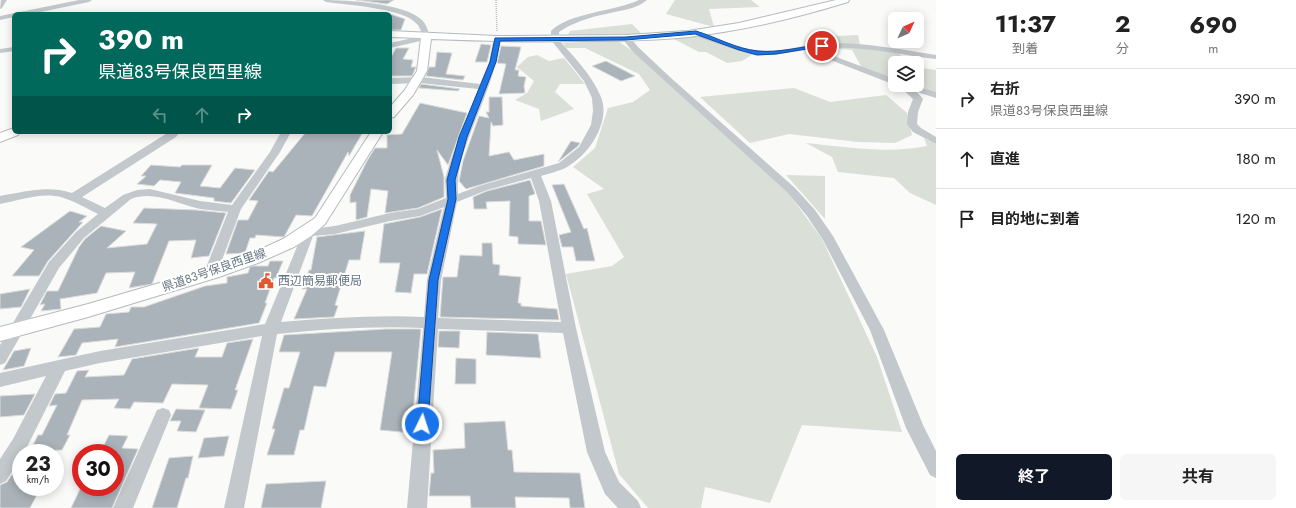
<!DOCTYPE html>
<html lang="ja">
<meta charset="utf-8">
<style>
:root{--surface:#fff;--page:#f6f6f6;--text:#222;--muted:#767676;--line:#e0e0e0;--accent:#111827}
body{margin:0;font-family:Jost,"Noto Sans JP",sans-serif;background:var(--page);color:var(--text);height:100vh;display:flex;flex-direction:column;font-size:15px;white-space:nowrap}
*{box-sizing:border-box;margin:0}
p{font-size:13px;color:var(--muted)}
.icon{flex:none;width:22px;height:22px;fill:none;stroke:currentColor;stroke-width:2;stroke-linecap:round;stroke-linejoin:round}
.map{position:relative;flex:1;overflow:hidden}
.side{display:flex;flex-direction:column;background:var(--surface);width:360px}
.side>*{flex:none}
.hud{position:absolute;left:12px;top:12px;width:380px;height:122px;border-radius:6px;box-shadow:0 2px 10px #0003;background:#00695c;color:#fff;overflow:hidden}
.needle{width:26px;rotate:46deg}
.buttons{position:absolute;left:888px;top:12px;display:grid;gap:8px}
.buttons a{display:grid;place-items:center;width:36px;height:36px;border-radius:6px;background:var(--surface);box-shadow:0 2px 10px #0003;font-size:20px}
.speed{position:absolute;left:12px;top:444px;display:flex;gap:8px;font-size:20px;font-weight:700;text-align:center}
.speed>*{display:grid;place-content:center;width:52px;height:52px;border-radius:50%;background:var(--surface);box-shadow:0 2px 10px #0003;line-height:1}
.speed small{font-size:10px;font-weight:400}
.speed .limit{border:6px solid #d22;background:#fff;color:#111}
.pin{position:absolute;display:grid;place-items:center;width:34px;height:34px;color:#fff;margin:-17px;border:2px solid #fff;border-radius:50%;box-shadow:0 1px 4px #0007}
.me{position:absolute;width:44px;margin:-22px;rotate:4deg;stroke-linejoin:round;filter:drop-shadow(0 0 3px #0008)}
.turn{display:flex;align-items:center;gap:14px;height:84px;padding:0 20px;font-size:18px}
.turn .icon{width:52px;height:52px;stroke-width:2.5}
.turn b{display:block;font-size:28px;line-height:34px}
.lanes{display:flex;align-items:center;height:38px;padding:0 20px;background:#0003;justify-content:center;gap:20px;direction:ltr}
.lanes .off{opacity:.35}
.eta{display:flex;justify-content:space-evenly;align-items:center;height:68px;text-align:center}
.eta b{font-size:24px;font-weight:700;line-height:28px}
.primary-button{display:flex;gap:8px;margin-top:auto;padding:8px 20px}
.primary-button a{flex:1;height:46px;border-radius:6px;background:var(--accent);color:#fff;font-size:16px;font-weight:700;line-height:46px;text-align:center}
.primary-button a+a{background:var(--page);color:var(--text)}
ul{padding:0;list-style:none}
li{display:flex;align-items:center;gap:12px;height:60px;padding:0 20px;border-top:1px solid var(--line)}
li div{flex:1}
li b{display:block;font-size:15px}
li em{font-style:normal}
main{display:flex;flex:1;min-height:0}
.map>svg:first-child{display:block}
</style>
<main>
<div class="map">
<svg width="936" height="508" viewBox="0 0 936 508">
<rect width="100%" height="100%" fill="#fafaf8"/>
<g fill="#dadfd7">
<polygon points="675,0 751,0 760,7 709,9 714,27 666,14"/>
<polygon points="632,24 642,34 615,36 567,37 570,31"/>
<polygon points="826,34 838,36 858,35 860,45 833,43 820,38"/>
<polygon points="699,35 753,54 742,61 727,63 706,52 699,52 674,39"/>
<polygon points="617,40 639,56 787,191 822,239 877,357 902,432 802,425 770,503 705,487 701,508 648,508 619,474 566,274 612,266 624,257 587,194 604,189 573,167 595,148 608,108 633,102 650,90 639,74 585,48 566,48 563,43"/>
<polygon points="837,46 897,52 905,59 923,64 921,68 936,70 936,93 908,85 917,85 917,63 895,63 895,80 862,68 852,50 839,49"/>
<polygon points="537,55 549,61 564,58 585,84 560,84 555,92 574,109 541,121 539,109 515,100 527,93 534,81 517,67 528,57"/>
<polygon points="794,88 830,102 886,95 907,113 912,135 895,143 858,142 789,134 750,143 700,97"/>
<path d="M924,138L936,144V205L910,193L894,178L838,172L832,157L806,143C845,147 889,154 927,146Z"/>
<polygon points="786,175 825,176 825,219"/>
</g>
<g fill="#aab3b9" stroke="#dcdcda">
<polygon points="356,0 394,0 387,4"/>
<polygon points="390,14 405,19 401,30 390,30"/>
<polygon points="481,44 491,45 487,62 475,62"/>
<polygon points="501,46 521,47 515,70 519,70 518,76 526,77 524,86 525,93 499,94 506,64 497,63"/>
<polygon points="396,48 409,48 403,59 413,60 411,67 416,67 412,76 390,76 390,59"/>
<polygon points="437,52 452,53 446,74 465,76 463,80 426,76 429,67 435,67"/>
<polygon points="606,61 635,76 621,81 592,66"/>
<polygon points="421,84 460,89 458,91 419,88"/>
<polygon points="489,97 502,97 503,125 493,126 491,122 489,156 509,152 514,160 544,154 544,166 466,189 459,181 463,161 479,116 489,118 486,112 489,112"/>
<polygon points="420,103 467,113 448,165 437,150 444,177 444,197 418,208 385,213 388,191 371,189 367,217 356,220 356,202 350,203 350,195 367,161 375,148 387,148 387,135 402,134"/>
<polygon points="306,132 363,132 349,156 348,152 312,216 296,215 284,237 256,235 255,238 250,238 245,253 226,254 238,220 248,220 258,201 249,200 269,171 273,172"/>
<polygon points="571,141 580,143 578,146 558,162"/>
<polygon points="151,165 180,167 182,165 212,165 200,186 220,188 235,168 255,170 231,203 214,201 214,198 175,193 181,182 160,180 154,186 137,184 146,176 141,176"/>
<polygon points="530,180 535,194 529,196 529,221 541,221 546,245 518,244 518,237 509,236 510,201 486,202 487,209 474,209 473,197 487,191"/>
<polygon points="564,184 584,229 587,228 595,261 576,261 573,247 562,247 559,235 571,232 552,185"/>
<polygon points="144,208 196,210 226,213 209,256 191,258 196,240 169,241 152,284 129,288 135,272 106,273 97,293 60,299 61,309 41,311 45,304 40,305 47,291 58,291 79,247 85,239 101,226 126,231 107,248 147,244 157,224 133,223"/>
<polygon points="442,209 427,274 414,274 411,293 395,292 400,263 379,263 384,224 420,217"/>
<polygon points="70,211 87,216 79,222 83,222 48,261 39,276 12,276 34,250 21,247"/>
<polygon points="365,231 360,260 349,260 335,305 338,306 334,317 294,319 307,289 302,289 309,270 311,270 317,237"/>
<polygon points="482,243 492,243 493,264 500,265 499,275 521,277 518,303 521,303 521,306 557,309 559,320 440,317 443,277 457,277 460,255 482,256"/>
<polygon points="270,261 283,261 276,278 274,278 265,303 267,303 259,323 115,347 118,339 82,343 76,355 58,357 74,329 100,327 106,314 129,312 131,307 144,307 205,286 227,283 227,277 248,273 250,267 253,266 268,266"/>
<polygon points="30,289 21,307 0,309 0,294"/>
<polygon points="386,329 421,329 411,433 380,430 392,352 335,352 326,387 314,386 304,430 300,430 294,455 267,455 275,429 272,429 284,388 289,388 300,352 279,352 284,335"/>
<polygon points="439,331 460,331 459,348 438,347"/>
<polygon points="487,332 538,334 541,358 486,355"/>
<polygon points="253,339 235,390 238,390 231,409 199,408 208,385 172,384 163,403 134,402 130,409 114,408 119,399 82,400 67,435 70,435 62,450 30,451 38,435 42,435 57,405 49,406 55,394 66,393 77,371 89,370 85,377 124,375 132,359 199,348 195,357 222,357 227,343"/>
<polygon points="31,348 24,366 3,370 14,351"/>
<polygon points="456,358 476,359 476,384 455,384"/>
<polygon points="35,394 24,415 0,417 0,396"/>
<polygon points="176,409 205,410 196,432 177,431 181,421 170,421"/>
<polygon points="505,421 508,450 512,450 514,472 580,473 585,508 570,508 569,498 515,497 516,508 471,508 470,496 429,496 431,473 434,473 433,450 465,448 464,423"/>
<polygon points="109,435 128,436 122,448 138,449 112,508 71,508 81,487 115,487 115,453 100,453"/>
<polygon points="229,436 224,456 198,458 204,438"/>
<polygon points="193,456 188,478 186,478 177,508 152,508 169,458"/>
<polygon points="21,461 21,487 41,487 30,508 0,508 0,485 7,482"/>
<polygon points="326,481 321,508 261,508 266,484"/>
</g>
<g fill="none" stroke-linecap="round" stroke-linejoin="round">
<g stroke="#b5babe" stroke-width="2">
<g id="major">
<path d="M836,0H849L848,2C796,18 742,31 688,37C652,41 615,41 579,41C529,42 480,41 431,39L427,71L413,95L394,117L390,118V107L404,91L417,71L421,38L390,37V31L497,36L626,35L688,31L739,23Z"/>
<polygon points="14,128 14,132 20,132 18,135 0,142 0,133"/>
<polygon points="371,132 383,132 325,224 311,236 294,247 258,263 219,277 88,317 0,341 0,327 88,304 207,269 246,256 283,239 315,218"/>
</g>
</g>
<polyline stroke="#bbbfc2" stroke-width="1.5" stroke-dasharray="1 1" stroke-linecap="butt" points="496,0 497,31"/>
<g fill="#c3c8cc" fill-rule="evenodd">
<polygon points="1,0 7,0 2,8 0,9"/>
<polygon points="79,0 92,0 89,2 31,14 14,14 14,17 0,20 0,16"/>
<path d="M323,0C347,0 404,3 422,20C427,25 428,31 430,37L429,39L390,48V43L422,36C421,32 420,27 417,24C404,8 347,5 326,2Z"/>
<path d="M639,0H647C636,10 620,10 606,14C590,17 572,23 559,32V40C574,57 592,75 601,97C611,122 589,155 567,167C560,171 550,173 541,176L551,201L576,328L605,452L619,482L638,501L641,508H618L605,494L587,452L563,333L438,329L427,508H407L423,328C374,326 326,329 277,334L244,508H224L262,336L100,363L65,371L24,453H21V458L6,481L0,484V459L13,439L46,376L0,387V373L100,351L265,324L304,230L335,226L390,213L418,209L446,198L445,179L451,159L478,89L421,83L390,84V78L421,77L480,84L489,62L494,37H497L501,39C496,71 484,99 472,129C464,151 456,170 458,194L479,186L559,163L579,147L591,125L593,111L592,98L584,81L551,40V31C568,13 616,11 639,0ZM531,178L539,201L561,322L438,318L441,280L457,202L487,190ZM444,207L427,280L424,317C376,315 329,318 281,322L313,236L335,234L390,221L420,216Z"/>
<path d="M692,31H698C720,39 742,50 765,51C789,51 812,42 835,43C869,43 903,50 936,55V59C896,54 855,44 815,49L895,79V85L805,50L774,55H757L736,50L692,35Z"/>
<polygon points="623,36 629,36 638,47 671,78 795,188 815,210 833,236 884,330 923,425 936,451 936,478 930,475 906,428 870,330 823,240 807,216 787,192 632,51 622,38"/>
<polygon points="14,47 14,51 0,53 0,49"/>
<polygon points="898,85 911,85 936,92 936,98 917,92 923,99 918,112 917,124 921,128 936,137 936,144 913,132 907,124 908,112 913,99"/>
<path d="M169,132H180L176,137L82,197L105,208L123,195L137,190L150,189L200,201L232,205L270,152L281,132H291L280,152L241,209L216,276L211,278L206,276L204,273L228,212C219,211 209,210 200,209C177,204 154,190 131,199L84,238L59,268L5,363L0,365V345L49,262L76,232L98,214C86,208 74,201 61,197C41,192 20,200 0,204V196C25,192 46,185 72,193Z"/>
<polygon points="163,408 169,410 171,415 133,508 113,508 157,410"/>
</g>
<use href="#major" fill="#fff" fill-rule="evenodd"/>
</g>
<path fill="#1a73e8" stroke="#114b97" d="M696,31C716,37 736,49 758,51C779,53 801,47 822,44L825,46L776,54L757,55L739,50L695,34L626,40L500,41L496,62L467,137L455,180L456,199L438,280L428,424L427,428L422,430L418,428L417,424L429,280L448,199L447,180L459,137L490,62L495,38L626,37Z"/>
<defs>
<g id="civic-bare" transform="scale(1.2)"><path d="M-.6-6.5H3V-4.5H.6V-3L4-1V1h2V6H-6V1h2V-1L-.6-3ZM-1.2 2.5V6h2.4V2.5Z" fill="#e4572e" stroke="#fff" stroke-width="2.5" paint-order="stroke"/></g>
</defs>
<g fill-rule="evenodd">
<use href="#civic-bare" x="266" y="281"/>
</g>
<g text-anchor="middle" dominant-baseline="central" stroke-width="4" stroke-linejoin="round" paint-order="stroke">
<g font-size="12" fill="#657683" stroke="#fff">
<text transform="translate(214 270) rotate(-19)">県道83号保良西里線</text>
</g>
<g font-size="12" fill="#657683" stroke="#fff" text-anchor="start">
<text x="278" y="281">西辺簡易郵便局</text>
</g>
</g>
</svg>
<div class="buttons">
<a><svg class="needle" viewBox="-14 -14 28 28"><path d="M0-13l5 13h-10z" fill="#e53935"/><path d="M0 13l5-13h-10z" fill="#767676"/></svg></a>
<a><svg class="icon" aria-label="layers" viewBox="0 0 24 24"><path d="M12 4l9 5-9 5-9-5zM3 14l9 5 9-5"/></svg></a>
</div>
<div class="speed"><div>23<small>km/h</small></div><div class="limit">30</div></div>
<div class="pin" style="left:822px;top:46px;background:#d93025"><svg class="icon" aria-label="arrive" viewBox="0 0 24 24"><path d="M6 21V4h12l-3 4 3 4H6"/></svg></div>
<svg class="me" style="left:422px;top:424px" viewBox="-20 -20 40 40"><circle r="17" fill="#1a73e8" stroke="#fff" stroke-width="3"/><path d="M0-11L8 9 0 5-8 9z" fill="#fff"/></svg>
<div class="hud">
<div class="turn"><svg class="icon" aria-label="right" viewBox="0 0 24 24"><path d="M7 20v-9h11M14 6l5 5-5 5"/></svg><div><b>390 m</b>県道83号保良西里線</div></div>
<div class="lanes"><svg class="icon off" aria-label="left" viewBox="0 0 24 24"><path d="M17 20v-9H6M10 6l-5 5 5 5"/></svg><svg class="icon off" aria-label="ahead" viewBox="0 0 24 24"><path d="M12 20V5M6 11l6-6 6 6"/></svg><svg class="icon" aria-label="right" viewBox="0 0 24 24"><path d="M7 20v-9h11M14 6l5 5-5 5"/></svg></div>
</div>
</div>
<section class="side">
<div class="eta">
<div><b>11:37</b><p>到着</p></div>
<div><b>2</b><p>分</p></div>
<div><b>690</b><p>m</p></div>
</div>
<ul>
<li><svg class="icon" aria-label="right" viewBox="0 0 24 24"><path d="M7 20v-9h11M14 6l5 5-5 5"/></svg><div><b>右折</b><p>県道83号保良西里線</p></div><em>390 m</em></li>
<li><svg class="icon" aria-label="ahead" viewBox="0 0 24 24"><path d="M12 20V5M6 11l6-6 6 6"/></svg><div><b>直進</b></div><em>180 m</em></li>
<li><svg class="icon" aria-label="arrive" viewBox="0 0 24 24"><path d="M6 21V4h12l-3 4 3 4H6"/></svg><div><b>目的地に到着</b></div><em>120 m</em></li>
</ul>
<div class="primary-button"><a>終了</a><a>共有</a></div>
</section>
</main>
